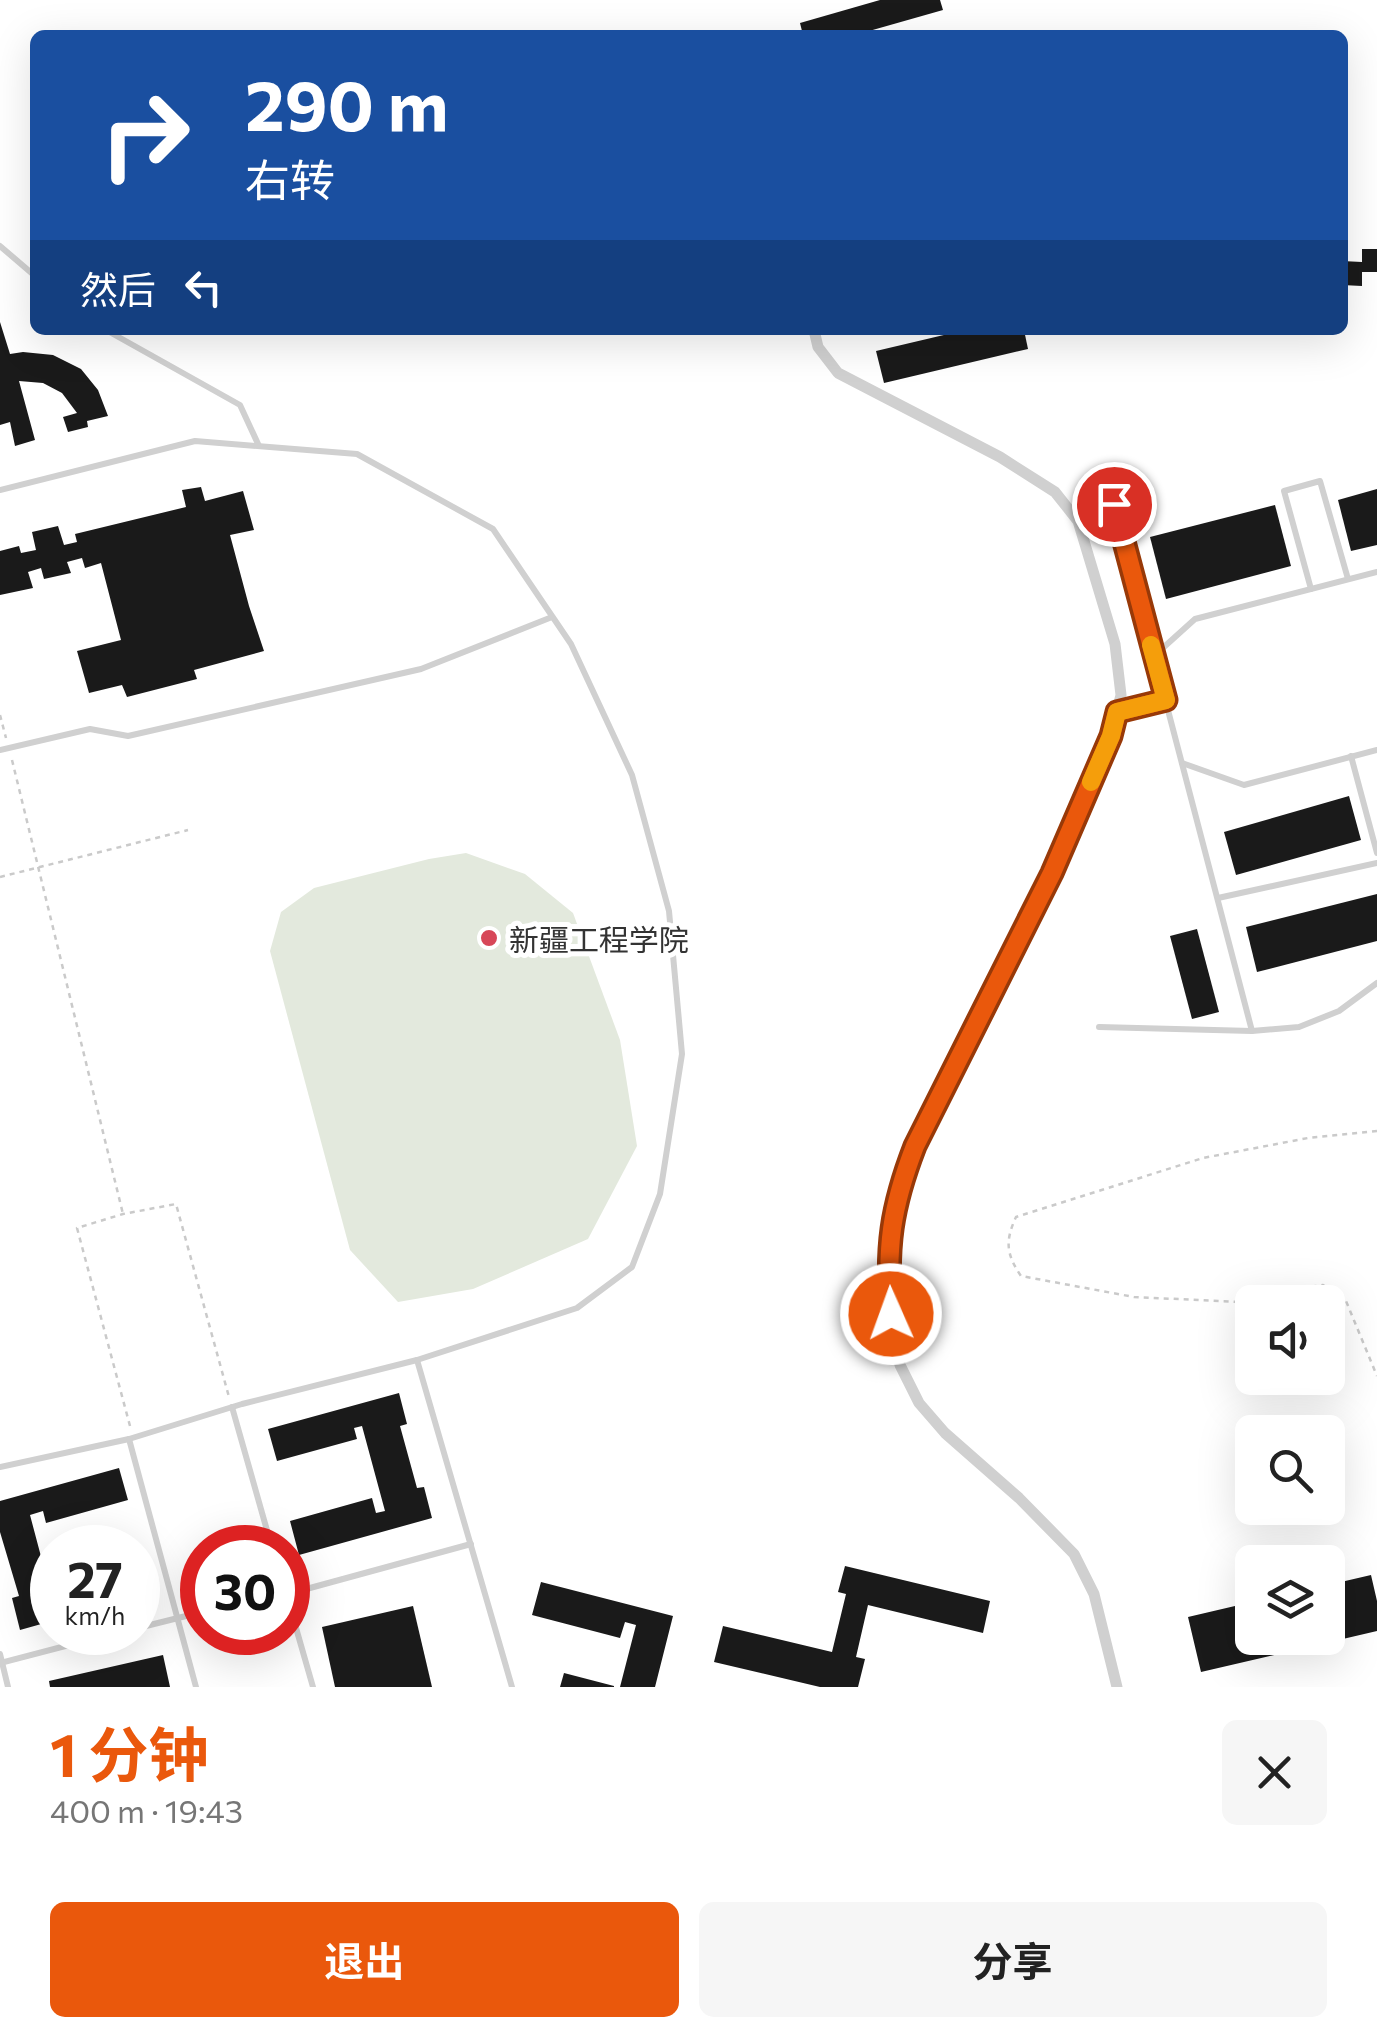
<!DOCTYPE html>
<html lang="zh">
<meta charset="utf-8">
<style>
:root{--surface:#fff;--page:#f6f6f6;--text:#222;--muted:#767676;--accent:#ea580c}
body{margin:0;font-family:Commissioner,"Noto Sans SC",sans-serif;background:var(--page);color:var(--text);height:100vh;display:flex;flex-direction:column;font-size:38px;white-space:nowrap}
*{box-sizing:border-box;margin:0}
p{font-size:32px;color:var(--muted)}
.icon{flex:none;width:55px;height:55px;fill:none;stroke:currentColor;stroke-width:2;stroke-linecap:round;stroke-linejoin:round}
.map{position:relative;height:1687px;overflow:hidden}
.side{display:flex;flex-direction:column;background:var(--surface);flex:1}
.side>*{flex:none}
.banner{position:absolute;left:30px;top:30px;width:1318px;height:305px;border-radius:15px;box-shadow:0 10px 40px #0002;background:#1a4fa0;color:#fff;overflow:hidden}
.controls{position:absolute;left:1235px;top:1285px;display:grid;gap:20px}
.controls a{display:grid;place-items:center;width:110px;height:110px;border-radius:15px;background:var(--surface);box-shadow:0 10px 40px #0002;font-size:50px}
.speed{position:absolute;left:30px;top:1525px;display:flex;gap:20px;font-size:50px;font-weight:700;text-align:center}
.speed>*{display:grid;place-content:center;width:130px;height:130px;border-radius:50%;background:var(--surface);box-shadow:0 10px 40px #0002;line-height:1}
.speed small{font-size:25px;font-weight:400}
.speed .limit{border:15px solid #d22;background:#fff;color:#111}
.pin{position:absolute;display:grid;place-items:center;width:85px;height:85px;color:#fff;margin:-42px;border:5px solid #fff;border-radius:50%;box-shadow:0 2px 10px #0007}
.me{position:absolute;width:110px;margin:-55px;rotate:358deg;stroke-linejoin:round;filter:drop-shadow(0 0 8px #0008)}
.turn{display:flex;align-items:center;gap:35px;height:210px;padding:0 50px;font-size:45px}
.turn .icon{width:130px;height:130px;stroke-width:2.5}
.turn b{display:block;font-size:70px;line-height:85px}
.then{display:flex;align-items:center;height:95px;padding:0 50px;background:#0003;gap:20px;font-size:38px}
.round{display:grid;place-items:center;flex:none;width:105px;height:105px;border-radius:15px;background:var(--page)}
.overview{display:flex;align-items:center;justify-content:space-between;height:170px;padding:0 50px}
h1{font-size:60px;font-weight:700;line-height:75px;color:var(--accent)}
.primary-button{display:flex;gap:20px;margin-top:auto;padding:20px 50px}
.primary-button a{flex:1;height:115px;border-radius:15px;background:var(--accent);color:#fff;font-size:40px;font-weight:700;line-height:115px;text-align:center}
.primary-button a+a{background:var(--page);color:var(--text)}
.map>svg:first-child{display:block}
</style>
<div class="map">
<svg width="1377" height="1687" viewBox="0 0 1377 1687">
<rect width="100%" height="100%" fill="#fff"/>
<polygon fill="#e3e9dd" points="466,853 525,874 573,913 620,1040 637,1146 588,1239 473,1289 398,1302 350,1250 270,951 281,912 314,888 429,859"/>
<g fill="#1a1a1a">
<polygon points="880,0 940,0 943,10 855,35 803,35 800,23"/>
<polygon points="1362,249 1377,249 1377,272 1362,272 1362,286 1342,285 1342,261 1362,262"/>
<polygon points="0,322 10,354 23,352 53,355 81,369 98,390 108,416 87,421 88,427 68,432 63,417 77,413 62,393 43,383 19,381 35,440 15,446 10,422 0,425"/>
<polygon points="965,330 1024,330 1028,349 884,383 876,351"/>
<polygon points="201,487 205,501 243,491 254,530 230,535 249,606 264,651 194,670 197,679 127,697 122,685 89,693 77,651 121,640 101,563 85,568 82,558 67,562 71,573 44,579 41,568 28,572 33,588 0,595 0,551 19,546 21,553 36,550 32,532 58,526 64,545 77,542 75,534 186,507 182,490"/>
<polygon points="1377,489 1377,545 1351,551 1338,500"/>
<polygon points="1275,505 1291,566 1166,599 1150,537"/>
<polygon points="1349,796 1361,840 1236,875 1224,832"/>
<polygon points="1377,894 1377,941 1257,972 1246,927"/>
<polygon points="1197,929 1219,1012 1192,1019 1170,936"/>
<polygon points="399,1393 407,1424 400,1426 417,1488 424,1487 432,1518 299,1555 290,1521 372,1498 376,1513 385,1511 362,1426 354,1428 357,1439 277,1461 268,1429"/>
<polygon points="119,1468 128,1500 46,1523 43,1511 30,1515 52,1598 52,1621 20,1630 12,1598 19,1596 0,1532 0,1501"/>
<polygon points="138,1553 150,1594 138,1597"/>
<polygon points="845,1566 990,1601 983,1633 868,1605 856,1657 865,1659 858,1687 820,1687 714,1662 723,1626 832,1652 846,1594 838,1592"/>
<polygon points="1371,1575 1377,1601 1377,1631 1201,1672 1188,1617 1252,1602 1252,1638 1328,1638 1328,1585"/>
<polygon points="541,1582 673,1616 655,1687 620,1687 636,1625 625,1622 620,1638 532,1615"/>
<polygon points="413,1606 432,1687 335,1687 322,1627"/>
<polygon points="163,1655 170,1687 50,1687 49,1681"/>
<polygon points="564,1673 614,1686 614,1687 560,1687"/>
</g>
<g fill="none" stroke-linecap="round" stroke-linejoin="round">
<g stroke="#cacaca" stroke-width="2.5" stroke-dasharray="5 5" stroke-linecap="butt">
<polyline points="0,715 6,738"/>
<polyline points="12,760 123,1214"/>
<polyline points="0,877 188,830"/>
<path d="M1377,1131L1308,1138L1203,1158L1016,1217C1005,1241 1006,1254 1021,1276L1134,1297L1240,1302L1264,1293L1323,1285L1346,1301L1377,1376"/>
<polyline points="130,1426 77,1228 123,1214 176,1204 229,1397"/>
</g>
<g stroke="#d0d0d0" stroke-width="6">
<polyline points="0,246 35,276"/>
<polyline points="106,330 240,405 259,446"/>
<polyline points="0,490 195,441 357,454 493,529 571,644 632,775 669,911 682,1054 660,1194 632,1267 577,1308 417,1360 242,1404 129,1439 0,1467"/>
<polyline points="1114,504 1252,1031"/>
<polyline points="1311,589 1284,491 1320,481 1348,579"/>
<polyline points="1154,656 1195,619 1377,572"/>
<polyline points="1118,711 1165,700"/>
<polyline points="0,750 90,729 128,736 421,669 552,617"/>
<polyline points="1351,756 1377,853"/>
<polyline points="1182,763 1244,785 1377,750"/>
<polyline points="1218,898 1377,863"/>
<polyline points="1099,1027 1252,1031 1299,1027 1339,1011 1377,983"/>
<polyline points="417,1360 512,1687"/>
<polyline points="232,1407 272,1548"/>
<polyline points="129,1439 196,1687"/>
<polyline points="288,1594 471,1544"/>
<polyline points="288,1600 313,1687"/>
<polyline points="138,1628 202,1612"/>
<polyline points="0,1654 8,1687"/>
<polyline points="0,1663 119,1632"/>
</g>
<polyline stroke="#d0d0d0" stroke-width="11" points="814,330 818,347 838,373 1000,457 1055,492 1078,521 1115,644 1121,695 1111,735 1052,873 915,1146 899,1189 890,1229 889,1291 893,1337 900,1365 919,1403 945,1433 1019,1498 1074,1554 1094,1594 1117,1687"/>
</g>
<g fill="none" stroke-linecap="round" stroke-linejoin="round">
<g stroke="#983908" stroke-width="25">
<path id="route" d="M891,1314C886,1247 891,1208 915,1146L1052,873L1111,736L1117,712L1166,700L1114,504"/>
</g>
<use href="#route" stroke="#ea580c" stroke-width="18"/>
<polyline stroke="#f59e0b" stroke-width="18" points="1091,782 1111,736 1117,712 1166,700 1151,645"/>
</g>
<circle fill="#d74758" stroke="#fff" stroke-width="4" cx="489" cy="938" r="10"/>
<g text-anchor="middle" dominant-baseline="central" stroke-width="10" stroke-linejoin="round" paint-order="stroke">
<g font-size="30" fill="#333" stroke="#fff" text-anchor="start">
<text x="509" y="938">新疆工程学院</text>
</g>
</g>
</svg>
<div class="controls">
<a><svg class="icon" aria-label="sound" viewBox="0 0 24 24"><path d="M4 9h4l5-4v14l-5-4H4zM17 9q2 3 0 6"/></svg></a>
<a><svg class="icon" aria-label="search" viewBox="0 0 24 24"><circle cx="10" cy="10" r="6"/><path d="M15 15l6 6"/></svg></a>
<a><svg class="icon" aria-label="layers" viewBox="0 0 24 24"><path d="M12 4l9 5-9 5-9-5zM3 14l9 5 9-5"/></svg></a>
</div>
<div class="speed"><div>27<small>km/h</small></div><div class="limit">30</div></div>
<div class="pin" style="left:1114px;top:504px;background:#d93025"><svg class="icon" aria-label="arrive" viewBox="0 0 24 24"><path d="M6 21V4h12l-3 4 3 4H6"/></svg></div>
<svg class="me" style="left:891px;top:1314px" viewBox="-20 -20 40 40"><circle r="17" fill="#ea580c" stroke="#fff" stroke-width="3"/><path d="M0-11L8 9 0 5-8 9z" fill="#fff"/></svg>
<div class="banner">
<div class="turn"><svg class="icon" aria-label="right" viewBox="0 0 24 24"><path d="M7 20v-9h11M14 6l5 5-5 5"/></svg><div><b>290 m</b>右转</div></div>
<div class="then">然后<svg class="icon" aria-label="left" viewBox="0 0 24 24"><path d="M17 20v-9H6M10 6l-5 5 5 5"/></svg></div>
</div>
</div>
<section class="side">
<div class="overview"><div><h1>1 分钟</h1><p>400 m · 19:43</p></div><a class="round"><svg class="icon" aria-label="close" viewBox="0 0 24 24"><path d="M6 6l12 12M18 6L6 18"/></svg></a></div>
<div class="primary-button"><a>退出</a><a>分享</a></div>
</section>
